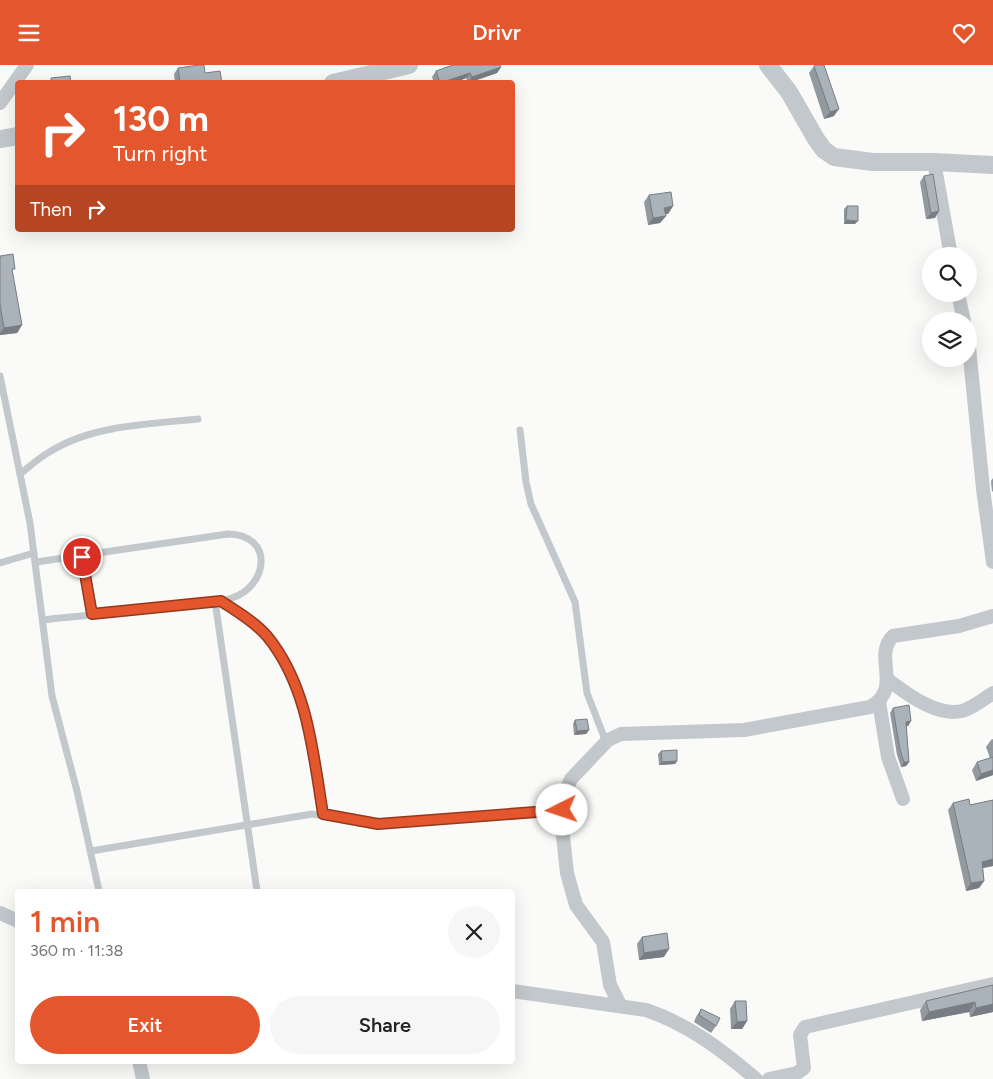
<!DOCTYPE html>
<meta charset="utf-8">
<style>
:root{--surface:#fff;--page:#f6f6f6;--text:#222;--muted:#767676;--accent:#e4572e}
body{margin:0;font-family:Figtree,sans-serif;background:var(--page);color:var(--text);height:100vh;display:flex;flex-direction:column;font-size:19px;white-space:nowrap}
*{box-sizing:border-box;margin:0}
p{font-size:16px;color:var(--muted)}
.icon{flex:none;width:28px;height:28px;fill:none;stroke:currentColor;stroke-width:2;stroke-linecap:round;stroke-linejoin:round}
.map{position:relative;flex:1;overflow:hidden}
.drawer{position:absolute;left:15px;top:824px;width:500px;height:175px;display:flex;flex-direction:column;background:var(--surface);border-radius:5px;box-shadow:0 5px 20px #0002}
.drawer>*{flex:none}
.guide{position:absolute;left:15px;top:15px;width:500px;height:152px;border-radius:5px;box-shadow:0 5px 20px #0002;background:#e4572e;color:#fff;overflow:hidden}
.controls{position:absolute;left:922px;top:182px;display:grid;gap:10px}
.controls a{display:grid;place-items:center;width:55px;height:55px;border-radius:50%;background:var(--surface);box-shadow:0 5px 20px #0002;font-size:25px}
.pin{position:absolute;display:grid;place-items:center;width:42px;height:42px;color:#fff;margin:-21px;border:2px solid #fff;border-radius:50%;box-shadow:0 1px 5px #0007}
.me{position:absolute;width:55px;margin:-28px;rotate:266deg;stroke-linejoin:round;filter:drop-shadow(0 0 4px #0008)}
.turn{display:flex;align-items:center;gap:18px;height:105px;padding:0 15px;font-size:22px}
.turn .icon{width:65px;height:65px;stroke-width:2.5}
.turn b{display:block;font-size:35px;line-height:42px}
.then{display:flex;align-items:center;height:48px;padding:0 15px;background:#0003;gap:10px;font-size:19px}
.round{display:grid;place-items:center;flex:none;width:52px;height:52px;border-radius:26px;background:var(--page)}
.headline{display:flex;align-items:center;justify-content:space-between;height:85px;padding:0 15px}
h1{font-size:30px;font-weight:600;line-height:38px;color:var(--accent)}
.primary-button{display:flex;gap:10px;margin-top:auto;padding:10px 15px}
.primary-button a{flex:1;height:58px;border-radius:30px;background:var(--accent);color:#fff;font-size:20px;font-weight:600;line-height:58px;text-align:center}
.primary-button a+a{background:var(--page);color:var(--text)}
header{display:flex;justify-content:space-between;align-items:center;height:65px;padding:0 15px;background:var(--accent);color:#fff;font-size:22px;font-weight:600}
.map>svg:first-child{display:block}
</style>
<header><svg class="icon" aria-label="menu" viewBox="0 0 24 24"><path d="M4 6h16M4 12h16M4 18h16"/></svg>Drivr<svg class="icon" aria-label="heart" viewBox="0 0 24 24"><path d="M12 20l-8-8c-3-5 5-10 8-4 3-6 11-1 8 4z"/></svg></header>
<div class="map">
<svg width="993" height="1014" viewBox="0 0 993 1014">
<rect width="100%" height="100%" fill="#fafaf8"/>
<g fill="none" stroke-linecap="round" stroke-linejoin="round">
<g stroke="#c3c8cc" stroke-width="7">
<polyline points="0,311 30,458 52,631 77,726 99,826"/>
<polyline points="520,365 526,417 531,439 575,537 587,628 606,677"/>
<path d="M20,409C30,401 40,392 51,386C93,360 150,359 198,354"/>
<polyline points="81,492 92,549"/>
<path d="M36,497L228,469C275,470 268,521 232,533C219,537 204,538 191,540C142,547 92,549 43,555"/>
<polyline points="0,498 34,488"/>
<polyline points="215,536 257,826"/>
<path d="M221,536C236,546 255,557 267,571C308,621 313,688 323,749"/>
<polyline points="91,786 312,749 379,759 562,745"/>
</g>
<g stroke="#c3c8cc" stroke-width="14">
<polyline points="0,38 27,0"/>
<polyline points="934,97 951,191"/>
<polyline points="958,229 964,256"/>
<polyline points="969,282 983,424 993,497"/>
<path d="M887,614C906,628 936,652 962,646C973,643 984,634 993,628"/>
<polyline points="879,637 888,692 903,734"/>
<polyline points="0,848 18,856"/>
<path d="M512,926L646,945C688,959 722,985 756,1014"/>
<path d="M620,940L610,920L603,877L576,840L567,808L562,762L565,728L571,714L608,675L621,669L744,665L870,642C904,623 872,592 893,571L959,561L993,551"/>
<polyline points="139,996 143,1014"/>
<polyline points="769,1014 797,1008 804,1003 800,970 805,962 993,919"/>
</g>
<g stroke="#c3c8cc" stroke-width="18">
<polyline points="768,0 789,27 816,74 824,85 834,92 873,97 934,97 993,100"/>
<polyline points="333,18 409,0"/>
<polyline points="0,74 18,71"/>
</g>
</g>
<g fill="#929a9f">
<polygon points="814,1 834,51 824,54 809,8"/>
<polygon points="501,2 497,8 468,18 466,13 454,18 434,18 432,12 436,6"/>
<polygon points="178,3 205,8 222,18 175,18 174,9"/>
<polygon points="924,111 935,153 926,154 920,117"/>
<polygon points="649,130 673,141 668,149 665,149 666,151 660,158 648,160 644,137"/>
<polygon points="847,141 855,159 844,159 844,144"/>
<polygon points="0,191 12,208 22,260 17,268 0,270"/>
<polygon points="993,413 993,426 992,427 991,416"/>
<polygon points="893,643 911,656 908,661 906,661 909,697 906,701 901,702 897,690 890,648"/>
<polygon points="575,655 589,665 586,669 574,670 573,659"/>
<polygon points="993,674 993,710 976,716 972,705 977,697 990,693 986,682 991,675"/>
<polygon points="661,686 677,696 675,699 659,700 658,689"/>
<polygon points="993,735 993,801 983,803 984,816 979,823 966,826 948,745 953,738 970,740"/>
<polygon points="642,872 664,892 639,895 637,879"/>
<polygon points="993,920 993,947 970,952 969,947 922,956 920,945 926,936"/>
<polygon points="735,936 747,956 742,964 731,964 730,944"/>
<polygon points="701,944 716,961 711,968 694,957 696,952"/>
</g>
<g fill="#777d82">
<polygon points="501,2 497,8 468,18 472,12"/>
<polygon points="470,8 466,13 454,18 440,18"/>
<polygon points="839,44 834,51 824,54 830,47"/>
<polygon points="673,141 668,149 659,150 664,143"/>
<polygon points="939,146 935,153 926,154 931,148"/>
<polygon points="666,151 660,158 648,160 653,153"/>
<polygon points="846,155 858,156 855,159 844,159"/>
<polygon points="22,260 17,268 0,270 0,268 4,263"/>
<polygon points="911,656 908,661 902,662 906,657"/>
<polygon points="589,665 586,669 574,670 577,666"/>
<polygon points="677,696 675,699 659,700 662,697"/>
<polygon points="904,697 909,697 906,701 901,702"/>
<polygon points="993,705 993,710 976,716 981,709"/>
<polygon points="993,794 993,801 977,804 982,797"/>
<polygon points="984,816 979,823 966,826 971,818"/>
<polygon points="669,884 664,892 639,895 644,888"/>
<polygon points="975,937 969,947 922,956 929,947"/>
<polygon points="993,939 993,947 970,952 976,943"/>
<polygon points="747,956 742,964 731,964 737,957"/>
</g>
<g fill="#aab3b9" stroke="#777d82">
<polygon points="199,0 204,0 205,8 220,6 222,18 180,18 178,3"/>
<polygon points="453,0 500,0 501,2 472,12 470,8 440,18 436,6"/>
<polygon points="816,0 824,0 839,44 830,47 814,1"/>
<polygon points="70,11 71,18 51,18 51,13"/>
<polygon points="933,109 939,146 931,148 924,111"/>
<polygon points="671,127 673,141 664,143 666,151 653,153 649,130"/>
<polygon points="847,141 858,141 858,156 846,155"/>
<polygon points="13,189 15,204 12,204 22,260 4,263 0,239 0,191"/>
<polygon points="909,640 911,656 906,657 909,697 904,697 900,685 893,643"/>
<polygon points="587,654 589,665 577,666 575,655"/>
<polygon points="677,685 677,696 662,697 661,686"/>
<polygon points="993,692 993,705 981,709 977,697"/>
<polygon points="969,734 970,740 993,735 993,794 982,797 984,816 971,818 953,738"/>
<polygon points="667,868 669,884 644,888 642,872"/>
<polygon points="993,920 993,939 976,943 975,937 929,947 926,936"/>
<polygon points="735,936 746,936 747,956 737,957"/>
<polygon points="701,944 720,953 716,961 699,950"/>
</g>
<g fill="none" stroke-linecap="round" stroke-linejoin="round">
<g stroke="#94391e" stroke-width="12">
<path id="route" d="M82,492L92,549L221,536C236,546 255,557 267,571C308,621 313,688 323,749L378,759L562,745"/>
</g>
<use href="#route" stroke="#e4572e" stroke-width="9"/>
</g>
</svg>
<div class="controls">
<a><svg class="icon" aria-label="search" viewBox="0 0 24 24"><circle cx="10" cy="10" r="6"/><path d="M15 15l6 6"/></svg></a>
<a><svg class="icon" aria-label="layers" viewBox="0 0 24 24"><path d="M12 4l9 5-9 5-9-5zM3 14l9 5 9-5"/></svg></a>
</div>
<div class="pin" style="left:82px;top:492px;background:#d93025"><svg class="icon" aria-label="arrive" viewBox="0 0 24 24"><path d="M6 21V4h12l-3 4 3 4H6"/></svg></div>
<svg class="me" style="left:562px;top:745px" viewBox="-20 -20 40 40"><circle r="19" fill="#fff"/><path d="M0-13L10 11 0 6-10 11z" fill="#e4572e"/></svg>
<div class="guide">
<div class="turn"><svg class="icon" aria-label="right" viewBox="0 0 24 24"><path d="M7 20v-9h11M14 6l5 5-5 5"/></svg><div><b>130 m</b>Turn right</div></div>
<div class="then">Then<svg class="icon" aria-label="right" viewBox="0 0 24 24"><path d="M7 20v-9h11M14 6l5 5-5 5"/></svg></div>
</div>
<section class="drawer">
<div class="headline"><div><h1>1 min</h1><p>360 m · 11:38</p></div><a class="round"><svg class="icon" aria-label="close" viewBox="0 0 24 24"><path d="M6 6l12 12M18 6L6 18"/></svg></a></div>
<div class="primary-button"><a>Exit</a><a>Share</a></div>
</section>
</div>
